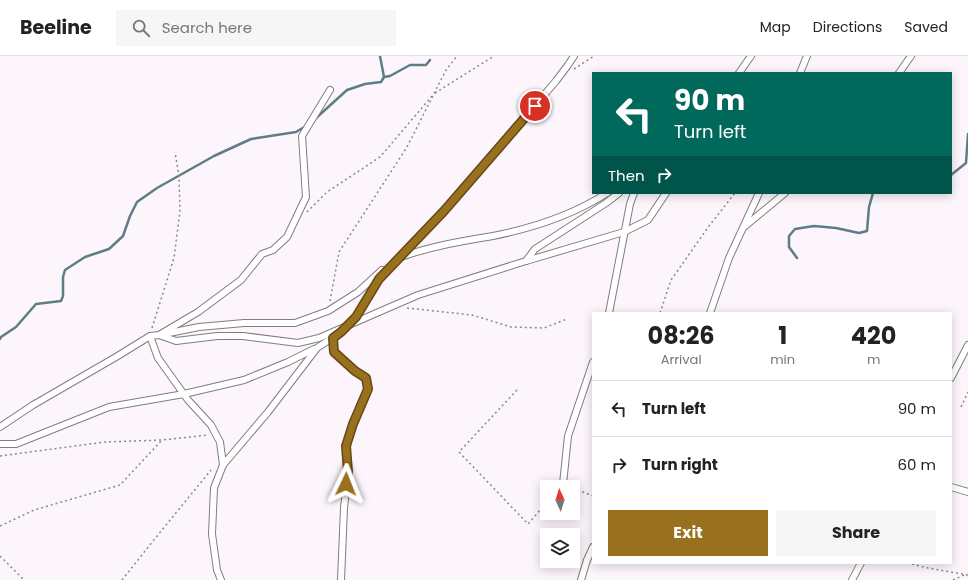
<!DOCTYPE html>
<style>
:root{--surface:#fff;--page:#f6f6f6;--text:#222;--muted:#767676;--line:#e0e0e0;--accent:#99701d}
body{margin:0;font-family:Poppins,sans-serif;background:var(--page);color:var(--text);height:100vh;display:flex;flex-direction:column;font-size:15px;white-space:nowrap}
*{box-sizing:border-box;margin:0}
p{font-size:13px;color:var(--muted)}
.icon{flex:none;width:22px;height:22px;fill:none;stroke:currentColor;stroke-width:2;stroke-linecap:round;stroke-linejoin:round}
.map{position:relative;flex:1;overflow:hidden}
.drawer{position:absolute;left:592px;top:256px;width:360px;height:252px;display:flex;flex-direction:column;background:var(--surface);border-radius:0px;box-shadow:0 2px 10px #0003}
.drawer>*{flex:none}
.banner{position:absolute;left:592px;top:16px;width:360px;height:122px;border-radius:0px;box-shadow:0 2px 10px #0003;background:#00695c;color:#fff;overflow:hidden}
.needle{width:26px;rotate:356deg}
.buttons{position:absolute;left:540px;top:424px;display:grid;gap:8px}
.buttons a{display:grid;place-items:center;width:40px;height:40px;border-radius:0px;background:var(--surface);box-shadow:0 2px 10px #0003;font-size:20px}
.pin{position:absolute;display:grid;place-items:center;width:34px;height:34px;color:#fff;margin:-17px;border:2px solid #fff;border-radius:50%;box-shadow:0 1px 4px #0007}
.me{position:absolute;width:44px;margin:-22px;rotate:2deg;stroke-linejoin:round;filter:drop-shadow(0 0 3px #0008)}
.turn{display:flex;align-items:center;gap:14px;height:84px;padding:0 16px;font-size:18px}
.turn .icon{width:52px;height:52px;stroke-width:2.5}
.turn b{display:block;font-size:28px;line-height:34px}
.then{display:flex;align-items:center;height:38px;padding:0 16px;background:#0003;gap:8px;font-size:15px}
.eta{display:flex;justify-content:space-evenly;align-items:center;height:68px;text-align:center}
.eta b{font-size:24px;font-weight:700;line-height:28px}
.button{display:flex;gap:8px;margin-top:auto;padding:8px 16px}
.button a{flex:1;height:46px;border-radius:0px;background:var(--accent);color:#fff;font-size:16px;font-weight:700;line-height:46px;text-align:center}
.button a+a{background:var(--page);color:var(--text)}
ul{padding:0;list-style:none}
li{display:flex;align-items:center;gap:12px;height:56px;padding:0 16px;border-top:1px solid var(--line)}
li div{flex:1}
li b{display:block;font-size:15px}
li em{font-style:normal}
header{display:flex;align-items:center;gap:24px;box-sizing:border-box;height:56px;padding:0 20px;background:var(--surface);border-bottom:1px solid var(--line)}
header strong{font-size:19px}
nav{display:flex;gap:22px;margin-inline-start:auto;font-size:14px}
.search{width:280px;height:36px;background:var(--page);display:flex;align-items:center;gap:10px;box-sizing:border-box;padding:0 14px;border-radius:0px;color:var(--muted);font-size:15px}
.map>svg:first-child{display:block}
</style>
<header>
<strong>Beeline</strong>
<div class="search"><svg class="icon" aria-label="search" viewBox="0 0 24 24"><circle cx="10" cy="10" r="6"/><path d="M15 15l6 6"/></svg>Search here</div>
<nav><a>Map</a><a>Directions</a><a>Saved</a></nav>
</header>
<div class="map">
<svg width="968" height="524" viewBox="0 0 968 524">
<rect width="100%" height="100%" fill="#fcf6fc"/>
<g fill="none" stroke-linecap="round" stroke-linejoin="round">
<g stroke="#5f7d85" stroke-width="2.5">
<polyline points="384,21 390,20 410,9 426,9 430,4"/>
<polyline points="315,63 347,34 365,28 381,26 384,21 380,0"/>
<polyline points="951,119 966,107 968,78"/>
<polyline points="797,202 789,191 789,180 795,173 814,170 836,172 859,177 867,175 869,151 873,137"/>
<polyline points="0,283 1,281 16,271 36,248 61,245 63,240 63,221 65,214 85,201 109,193 123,180 130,160 137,146 157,132 214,100 251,83 296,76 306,70"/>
</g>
<g stroke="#827c81" stroke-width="8">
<g id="minor">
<polyline points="739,17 751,0"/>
<polyline points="800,17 807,0"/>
<polyline points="899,17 911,0"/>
<polyline points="744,171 785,137"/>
<path d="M401,201C432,190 462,185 493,180C533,172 573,159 607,137"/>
<polyline points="526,205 624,176 648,164 666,137"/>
<polyline points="609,257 630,148 634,137"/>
<polyline points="710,257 729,202 759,137"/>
<polyline points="164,278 199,271 244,267 295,267 328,255 358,236 382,214"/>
<polyline points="159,279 176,285 217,280 243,280 298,287 319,282 418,239 526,205 535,193 606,147 619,137"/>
<polyline points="150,280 158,302 188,344 211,369 220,386 223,409 214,432 212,478 217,514 221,524"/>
<polyline points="333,282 334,296 355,315 366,322 368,333 353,368 346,390 348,416 344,452 341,524"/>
<polyline points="951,322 968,289"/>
<polyline points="0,371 33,349 116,301 150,280 159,279 198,256 241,224 262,198 273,194 287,181 306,141 302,80 330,34"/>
<polyline points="0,388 16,388 109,351 184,338 244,324 288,306 314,293"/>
<polyline points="223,409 268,356 317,292 341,276 356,261 379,223 444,155 556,25 568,9 574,0"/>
<polyline points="563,428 568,380 593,306"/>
<polyline points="951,431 968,436"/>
<polyline points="581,524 587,504 593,491"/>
<polyline points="852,524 861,507"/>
</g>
</g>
<g stroke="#8b878b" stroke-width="1.5" stroke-dasharray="2 3" stroke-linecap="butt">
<polyline points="574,13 594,0"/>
<polyline points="435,37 494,0"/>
<polyline points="307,156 327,136 380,101 432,40"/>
<polyline points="330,245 339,196 407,91 446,14 457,0"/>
<polyline points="407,252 472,259 511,271 544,272 567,263"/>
<polyline points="660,257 671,224 709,170 735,137"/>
<polyline points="152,272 174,202 180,155 179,120 175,96"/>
<polyline points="517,334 459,396 528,468 547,446"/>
<polyline points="961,351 968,336"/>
<polyline points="0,400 105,386 162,384 209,379"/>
<polyline points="573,432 593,440"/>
<polyline points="0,470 34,454 120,429 162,384"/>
<polyline points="0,500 24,524"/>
<polyline points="912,508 928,512 968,519"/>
<polyline points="122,524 153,485 211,414"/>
<polyline points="953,524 964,519"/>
</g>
<use href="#minor" stroke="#fff" stroke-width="6"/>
</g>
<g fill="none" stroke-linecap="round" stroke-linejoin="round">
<g stroke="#634913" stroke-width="10">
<polyline id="route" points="346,428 348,416 346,390 353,368 368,333 366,322 355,315 334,296 333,282 341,276 356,261 379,223 444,155 535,50"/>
</g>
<use href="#route" stroke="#99701d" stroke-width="7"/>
</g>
</svg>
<div class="buttons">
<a><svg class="needle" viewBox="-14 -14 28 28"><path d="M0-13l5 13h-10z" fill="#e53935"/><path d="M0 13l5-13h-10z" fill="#767676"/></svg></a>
<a><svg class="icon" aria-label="layers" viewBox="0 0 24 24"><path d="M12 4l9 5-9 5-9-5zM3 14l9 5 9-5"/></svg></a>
</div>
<div class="pin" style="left:535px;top:50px;background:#d93025"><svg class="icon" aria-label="arrive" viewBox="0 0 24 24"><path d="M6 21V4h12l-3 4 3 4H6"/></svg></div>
<svg class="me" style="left:346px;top:428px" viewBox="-20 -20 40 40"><path d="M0-17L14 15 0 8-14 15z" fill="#99701d" stroke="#fff" stroke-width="4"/></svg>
<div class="banner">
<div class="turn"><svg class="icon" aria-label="left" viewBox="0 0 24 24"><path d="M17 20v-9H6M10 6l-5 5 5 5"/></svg><div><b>90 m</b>Turn left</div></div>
<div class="then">Then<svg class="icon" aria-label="right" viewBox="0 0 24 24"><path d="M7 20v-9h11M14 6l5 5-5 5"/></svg></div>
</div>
<section class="drawer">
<div class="eta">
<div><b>08:26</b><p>Arrival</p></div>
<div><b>1</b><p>min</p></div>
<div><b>420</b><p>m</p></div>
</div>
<ul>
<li><svg class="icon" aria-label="left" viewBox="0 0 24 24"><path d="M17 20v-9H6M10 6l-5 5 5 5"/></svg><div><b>Turn left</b></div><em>90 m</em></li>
<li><svg class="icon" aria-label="right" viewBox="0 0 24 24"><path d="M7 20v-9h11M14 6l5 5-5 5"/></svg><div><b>Turn right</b></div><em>60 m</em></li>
</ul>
<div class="button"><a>Exit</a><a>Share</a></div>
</section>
</div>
